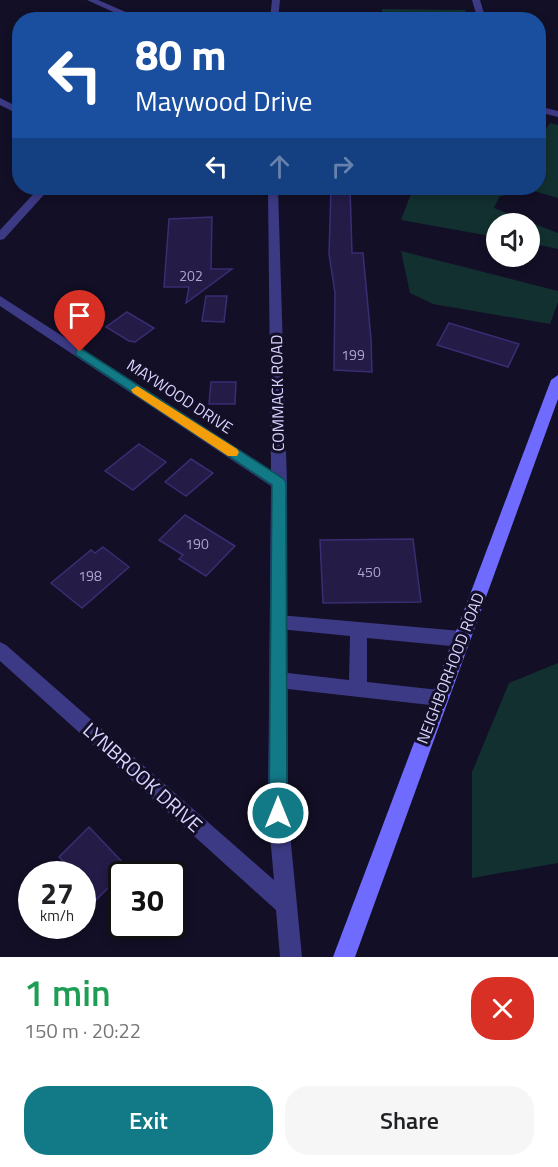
<!DOCTYPE html>
<meta charset="utf-8">
<style>
:root{--surface:#fff;--page:#f6f6f6;--text:#202124;--muted:#757577;--accent:#127987}
body{margin:0;font-family:"Titillium Web",sans-serif;background:var(--page);color:var(--text);height:100vh;display:flex;flex-direction:column;font-size:22px;white-space:nowrap}
*{box-sizing:border-box;margin:0}
p{font-size:20px;color:var(--muted)}
.icon{flex:none;width:33px;height:33px;fill:none;stroke:currentColor;stroke-width:2;stroke-linecap:round;stroke-linejoin:round}
.map{position:relative;height:957px;overflow:hidden}
.side{display:flex;flex-direction:column;background:var(--surface);flex:1}
.side>*{flex:none}
.hud{position:absolute;left:12px;top:12px;width:534px;height:183px;border-radius:24px;box-shadow:0 3px 9px #0003;background:#1a4fa0;color:#fff;overflow:hidden}
.buttons{position:absolute;left:486px;top:213px;display:grid;gap:12px}
.buttons a{display:grid;place-items:center;width:54px;height:54px;border-radius:50%;background:var(--surface);box-shadow:0 3px 9px #0003;font-size:30px}
.speed{position:absolute;left:18px;top:861px;display:flex;gap:12px;font-size:30px;font-weight:700;text-align:center}
.speed>*{display:grid;place-content:center;width:78px;height:78px;border-radius:50%;background:var(--surface);box-shadow:0 3px 9px #0003;line-height:1}
.speed small{font-size:15px;font-weight:400}
.speed .limit{border:3px solid #111;border-radius:9px;background:#fff;color:#111}
.pin{position:absolute;display:grid;place-items:center;width:51px;height:51px;color:#fff;margin:-62px -26px;border-radius:50% 50% 50% 0;rotate:-45deg;box-shadow:0 0 6px #0007}
.pin .icon{rotate:45deg}
.me{position:absolute;width:66px;margin:-33px;rotate:0deg;stroke-linejoin:round;filter:drop-shadow(0 0 4px #0008)}
.turn{display:flex;align-items:center;gap:21px;height:126px;padding:0 24px;font-size:27px}
.turn .icon{width:78px;height:78px;stroke-width:2.5}
.turn b{display:block;font-size:42px;line-height:51px}
.lanes{display:flex;align-items:center;height:57px;padding:0 24px;background:#0003;justify-content:center;gap:30px;direction:ltr}
.lanes .off{opacity:.35}
.round{display:grid;place-items:center;flex:none;width:63px;height:63px;border-radius:24px;background:var(--page)}
.summary{display:flex;align-items:center;justify-content:space-between;height:102px;padding:0 24px}
h1{font-size:36px;font-weight:600;line-height:45px;color:#1e9e55}
.button{display:flex;gap:12px;margin-top:auto;padding:12px 24px}
.button a{flex:1;height:69px;border-radius:24px;background:var(--accent);color:#fff;font-size:24px;font-weight:600;line-height:69px;text-align:center}
.button a+a{background:var(--page);color:var(--text)}
.map>svg:first-child{display:block}
</style>
<div class="map">
<svg width="558" height="957" viewBox="0 0 558 957">
<rect width="100%" height="100%" fill="#130f26"/>
<g fill="#12302f">
<polygon points="382,9 465,10 468,19 382,19"/>
<polygon points="550,123 558,125 558,198 527,189 499,197 494,208 558,233 558,249 530,243 530,224 496,224 496,237 401,220 411,194 453,188 538,188 539,138"/>
<polygon points="401,251 558,291 558,302 550,324 433,304 410,293"/>
<polygon points="558,663 558,863 472,878 472,772 509,683"/>
</g>
<g fill="#241b47" stroke="#3b2d73" stroke-width="1.5">
<polygon points="331,188 350,188 352,253 363,253 371,339 372,372 334,370 335,293 329,254"/>
<polygon points="212,217 211,269 232,269 186,303 189,287 164,287 169,219"/>
<polygon points="206,296 227,296 224,322 202,321"/>
<polygon points="127,312 154,328 135,342 129,341 106,327"/>
<polygon points="449,323 519,344 508,367 437,345"/>
<polygon points="211,382 236,382 235,404 209,404"/>
<polygon points="139,444 166,462 133,490 105,471"/>
<polygon points="191,459 213,473 186,496 165,482"/>
<polygon points="185,515 235,546 206,576 179,559 183,555 159,540"/>
<polygon points="413,539 421,602 323,603 320,540"/>
<polygon points="103,547 129,567 82,608 51,583 91,550 95,553"/>
<polygon points="89,827 128,868 82,914 82,874 76,874 59,857"/>
</g>
<g fill="none" stroke-linecap="round" stroke-linejoin="round">
<polygon fill="#3d3a85" fill-rule="evenodd" points="279,615 461,631 467,634 470,639 467,644 461,647 367,638 367,682 439,690 445,692 448,698 445,704 439,706 279,688 273,686 270,680 273,674 279,672 349,680 350,636 279,629 273,627 270,622 273,617"/>
<g fill="#3d3a85" fill-rule="evenodd">
<polygon points="87,0 98,0 144,20 131,20"/>
<polygon points="272,0 280,0 278,20 270,20"/>
<polygon points="472,0 480,0 486,20 478,20"/>
<polygon points="0,98 20,108 20,115 0,105"/>
<polygon points="538,106 558,111 558,117 538,112"/>
<polygon points="39,188 50,188 4,239 0,240 0,230"/>
<polygon points="268,188 278,188 287,483 288,813 302,957 280,957 276,910 0,661 0,642 6,645 274,880 268,813 271,486 0,306 0,296 271,470"/>
</g>
<polygon fill="#6f6bff" fill-rule="evenodd" points="558,375 558,399 355,957 333,957 551,380"/>
</g>
<polygon fill="#127987" stroke="#0c4f58" stroke-width="1.5" points="80,348 284,479 286,483 287,813 285,819 278,822 272,819 269,813 272,485 76,355 76,349"/>
<polygon fill="#f59e0b" points="137,386 237,449 239,452 237,456 228,456 133,393 131,390"/>
<g text-anchor="middle" dominant-baseline="central" stroke-width="6" stroke-linejoin="round" paint-order="stroke">
<g font-size="14" fill="#aca6d1">
<text x="191" y="275">202</text>
<text x="353" y="354">199</text>
<text x="197" y="543">190</text>
<text x="369" y="571">450</text>
<text x="90" y="575">198</text>
</g>
<g font-size="16" fill="#d9d4ff" stroke="#130f26">
<text transform="translate(277 393) rotate(-91)">COMMACK ROAD</text>
<text transform="translate(180 396) rotate(33)">MAYWOOD DRIVE</text>
<text transform="translate(450 668) rotate(-69)">NEIGHBORHOOD ROAD</text>
</g>
<g font-size="20" fill="#d9d4ff" stroke="#130f26">
<text transform="translate(143 777) rotate(42)">LYNBROOK DRIVE</text>
</g>
</g>
</svg>
<div class="buttons">
<a><svg class="icon" aria-label="sound" viewBox="0 0 24 24"><path d="M4 9h4l5-4v14l-5-4H4zM17 9q2 3 0 6"/></svg></a>
</div>
<div class="speed"><div>27<small>km/h</small></div><div class="limit">30</div></div>
<div class="pin" style="left:80px;top:352px;background:#d93025"><svg class="icon" aria-label="arrive" viewBox="0 0 24 24"><path d="M6 21V4h12l-3 4 3 4H6"/></svg></div>
<svg class="me" style="left:278px;top:813px" viewBox="-20 -20 40 40"><circle r="17" fill="#127987" stroke="#fff" stroke-width="3"/><path d="M0-11L8 9 0 5-8 9z" fill="#fff"/></svg>
<div class="hud">
<div class="turn"><svg class="icon" aria-label="left" viewBox="0 0 24 24"><path d="M17 20v-9H6M10 6l-5 5 5 5"/></svg><div><b>80 m</b>Maywood Drive</div></div>
<div class="lanes"><svg class="icon" aria-label="left" viewBox="0 0 24 24"><path d="M17 20v-9H6M10 6l-5 5 5 5"/></svg><svg class="icon off" aria-label="ahead" viewBox="0 0 24 24"><path d="M12 20V5M6 11l6-6 6 6"/></svg><svg class="icon off" aria-label="right" viewBox="0 0 24 24"><path d="M7 20v-9h11M14 6l5 5-5 5"/></svg></div>
</div>
</div>
<section class="side">
<div class="summary"><div><h1>1 min</h1><p>150 m · 20:22</p></div><a class="round" style="background:#d93025;color:#fff"><svg class="icon" aria-label="close" viewBox="0 0 24 24"><path d="M6 6l12 12M18 6L6 18"/></svg></a></div>
<div class="button"><a>Exit</a><a>Share</a></div>
</section>
